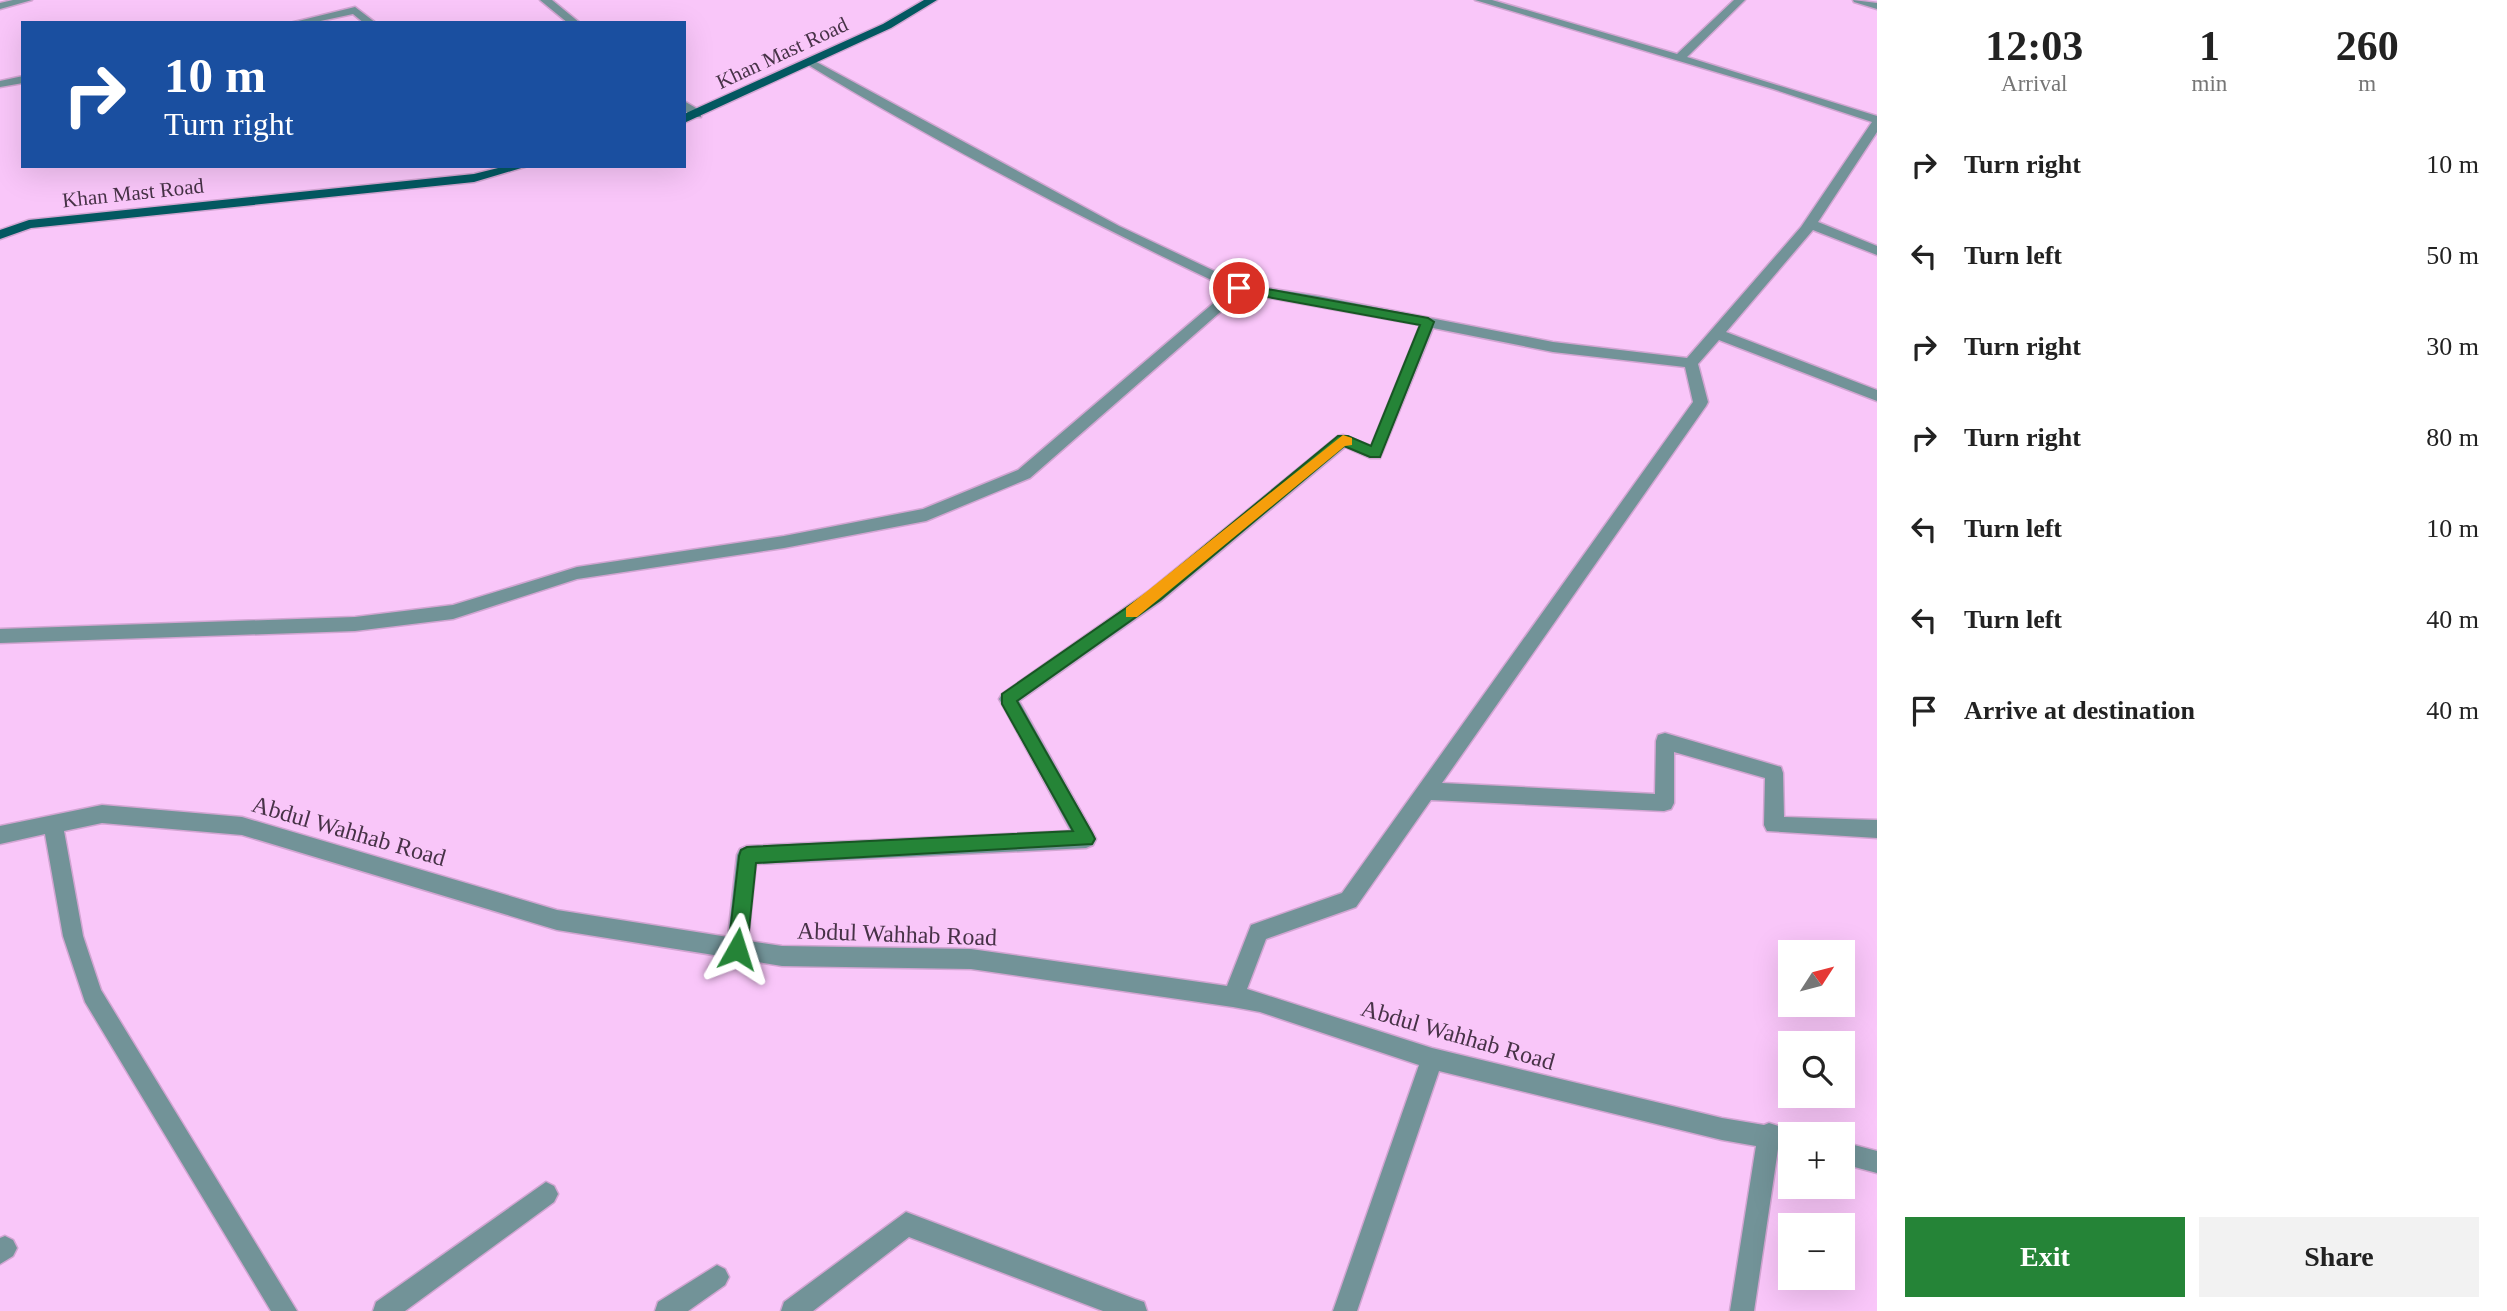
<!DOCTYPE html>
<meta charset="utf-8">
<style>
:root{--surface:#fff;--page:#f2f2f2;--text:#222;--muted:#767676;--accent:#258437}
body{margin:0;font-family:"Times New Roman",serif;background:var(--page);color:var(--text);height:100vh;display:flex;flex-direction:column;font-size:26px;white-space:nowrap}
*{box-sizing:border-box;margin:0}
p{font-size:23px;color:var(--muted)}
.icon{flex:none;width:38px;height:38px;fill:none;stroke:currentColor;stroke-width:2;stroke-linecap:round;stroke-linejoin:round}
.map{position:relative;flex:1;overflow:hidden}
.panel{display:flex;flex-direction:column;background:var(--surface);width:630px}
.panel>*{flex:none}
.banner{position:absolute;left:21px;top:21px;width:665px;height:147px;border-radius:0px;box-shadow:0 7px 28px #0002;background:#1a4fa0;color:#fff;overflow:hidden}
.needle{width:46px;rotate:54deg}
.controls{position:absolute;left:1778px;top:940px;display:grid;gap:14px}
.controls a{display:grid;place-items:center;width:77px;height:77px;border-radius:0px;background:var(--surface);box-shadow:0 7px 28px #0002;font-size:35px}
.pin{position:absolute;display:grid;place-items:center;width:60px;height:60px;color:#fff;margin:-30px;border:4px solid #fff;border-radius:50%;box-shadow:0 2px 7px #0007}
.me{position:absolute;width:77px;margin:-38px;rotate:6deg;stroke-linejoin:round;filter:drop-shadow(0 0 5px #0008)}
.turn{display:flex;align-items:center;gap:24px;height:147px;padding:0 28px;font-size:32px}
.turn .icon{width:91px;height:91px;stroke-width:2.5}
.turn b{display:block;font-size:49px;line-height:60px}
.eta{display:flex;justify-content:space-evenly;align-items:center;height:119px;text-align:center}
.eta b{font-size:42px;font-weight:700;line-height:49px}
.primary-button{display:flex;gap:14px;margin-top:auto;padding:14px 28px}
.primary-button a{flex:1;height:80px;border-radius:0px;background:var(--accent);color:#fff;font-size:28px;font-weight:700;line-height:80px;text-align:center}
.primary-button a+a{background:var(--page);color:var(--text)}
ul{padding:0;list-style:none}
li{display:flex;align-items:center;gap:21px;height:91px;padding:0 28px}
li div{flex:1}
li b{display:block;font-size:26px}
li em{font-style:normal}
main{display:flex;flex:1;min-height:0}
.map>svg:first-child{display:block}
</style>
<main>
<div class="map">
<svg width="1877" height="1311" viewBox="0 0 1877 1311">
<rect width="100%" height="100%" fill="#f9c6f9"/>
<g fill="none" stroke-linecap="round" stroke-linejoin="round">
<g stroke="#d2a5d2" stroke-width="3">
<g id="minor">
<polygon points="13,0 32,0 0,9 0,3"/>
<polygon points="540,0 552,0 580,23 568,23"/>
<path d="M1475,0H1492L1677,54L1734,0H1745L1687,57L1877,116V132L1818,222L1877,246V255L1813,230L1726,332L1877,390V401L1719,340L1698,364L1708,402L1706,406L1442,783L1655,794L1656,741L1658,735L1665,733L1781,767L1783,773L1784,817L1877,820V838L1767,831L1764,825L1765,778L1674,752V803L1671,809L1664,811L1431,800L1356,907L1266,939L1247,989L1432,1048L1722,1118L1764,1125L1769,1123L1798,1132L1790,1134V1151L1778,1149L1754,1311H1730L1756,1146L1722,1140L1439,1071L1357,1311H1333L1419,1065L1260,1012L1233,1007L971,969L782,966L557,930L242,835L102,823L64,831L83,936L101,990L297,1311H271L85,1002L63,936L45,834L0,844V826L102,805L242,817L557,910L728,937L737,855L740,849L747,846L1071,831L1002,704L999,699L1002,694L1149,591L1338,436L1343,435L1371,446L1420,325L1242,293L1030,478L926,521L784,548L577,579L453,619L355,631L0,643V629L355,617L453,605L577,567L784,536L923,509L1018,470L1230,289C1085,220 942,146 805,63L803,61L809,58L1119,226L1242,284L1318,296L1553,342L1687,358L1801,227L1872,122L1773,89ZM1433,328L1553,352L1685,367L1693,402L1342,893L1251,925L1227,986L971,949L782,946L748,941L756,864L1086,848L1093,845L1096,839L1093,833L1019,701L1161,601L1345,447L1370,458H1380Z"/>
<polygon points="1853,0 1877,3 1877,9 1854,2"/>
<polygon points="355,7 376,23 364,23 353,14 311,23 290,23"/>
<polygon points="23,76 23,83 0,87 0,81"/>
<polygon points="684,101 701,111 701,117 693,117 684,110"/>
<polygon points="1843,1142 1877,1151 1877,1173 1843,1164"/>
<polygon points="546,1182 554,1186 558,1194 554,1202 405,1311 373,1311 376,1302"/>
<polygon points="906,1212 1135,1299 1144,1302 1147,1311 1103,1311 909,1237 813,1311 781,1311 784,1302"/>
<polygon points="5,1236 13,1240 17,1248 13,1256 0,1264 0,1238"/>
<polygon points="717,1265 725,1269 729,1277 725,1285 688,1311 655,1311 658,1302"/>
</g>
</g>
<g stroke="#d2a5d2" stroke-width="3">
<g id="major">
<polygon points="924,0 937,0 891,28 684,123 684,114 883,24"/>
<polygon points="506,166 528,166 474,182 31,228 0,239 0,230 29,220 474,174"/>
</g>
</g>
<use href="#minor" fill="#729398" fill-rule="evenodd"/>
<use href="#major" fill="#035861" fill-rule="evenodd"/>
</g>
<polygon fill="#258437" stroke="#185624" stroke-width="2" points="1239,284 1428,318 1434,322 1380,457 1370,457 1344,446 1160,600 1017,701 1092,833 1095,839 1092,844 756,863 747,949 744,955 737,958 731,955 728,949 739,856 741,850 747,847 1073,831 1002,704 1002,694 1149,592 1338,436 1348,436 1371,446 1420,325 1235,291 1235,285"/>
<polygon fill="#f59e0b" points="1343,435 1352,438 1352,445 1345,446 1137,617 1126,617 1126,608"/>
<g text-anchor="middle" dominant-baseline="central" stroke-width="6" stroke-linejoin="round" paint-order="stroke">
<g font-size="21" fill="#473247" stroke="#f9c6f9">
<text transform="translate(782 53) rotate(-25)">Khan Mast Road</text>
<text transform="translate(133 193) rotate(-6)">Khan Mast Road</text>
</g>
<g font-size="24" fill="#473247" stroke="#f9c6f9">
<text transform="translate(349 831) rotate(16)">Abdul Wahhab Road</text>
<text transform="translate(897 934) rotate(2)">Abdul Wahhab Road</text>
<text transform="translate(1458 1035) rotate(16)">Abdul Wahhab Road</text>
</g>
</g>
</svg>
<div class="controls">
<a><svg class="needle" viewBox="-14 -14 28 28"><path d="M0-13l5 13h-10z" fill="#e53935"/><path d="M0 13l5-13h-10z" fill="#767676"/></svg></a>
<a><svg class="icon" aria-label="search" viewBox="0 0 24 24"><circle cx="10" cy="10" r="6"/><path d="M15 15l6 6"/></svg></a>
<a>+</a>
<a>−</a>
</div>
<div class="pin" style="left:1239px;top:288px;background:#d93025"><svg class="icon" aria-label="arrive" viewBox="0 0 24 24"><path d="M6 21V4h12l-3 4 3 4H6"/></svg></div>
<svg class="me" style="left:737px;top:949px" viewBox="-20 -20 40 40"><path d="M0-17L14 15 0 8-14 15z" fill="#258437" stroke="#fff" stroke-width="4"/></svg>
<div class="banner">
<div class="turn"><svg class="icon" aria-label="right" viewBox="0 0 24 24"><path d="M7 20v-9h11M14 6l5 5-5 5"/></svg><div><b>10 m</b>Turn right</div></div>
</div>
</div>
<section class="panel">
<div class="eta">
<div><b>12:03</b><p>Arrival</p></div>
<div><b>1</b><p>min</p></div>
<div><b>260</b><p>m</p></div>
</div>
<ul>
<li><svg class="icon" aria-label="right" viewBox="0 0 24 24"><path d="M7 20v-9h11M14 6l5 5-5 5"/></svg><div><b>Turn right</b></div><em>10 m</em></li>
<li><svg class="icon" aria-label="left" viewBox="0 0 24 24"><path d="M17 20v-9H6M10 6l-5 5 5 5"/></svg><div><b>Turn left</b></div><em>50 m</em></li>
<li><svg class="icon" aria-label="right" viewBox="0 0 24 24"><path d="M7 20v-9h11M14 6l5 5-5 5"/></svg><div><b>Turn right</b></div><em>30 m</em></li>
<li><svg class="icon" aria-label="right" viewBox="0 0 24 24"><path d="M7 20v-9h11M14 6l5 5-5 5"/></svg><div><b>Turn right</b></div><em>80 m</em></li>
<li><svg class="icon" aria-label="left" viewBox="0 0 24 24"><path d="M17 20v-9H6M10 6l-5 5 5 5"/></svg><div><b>Turn left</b></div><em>10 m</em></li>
<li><svg class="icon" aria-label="left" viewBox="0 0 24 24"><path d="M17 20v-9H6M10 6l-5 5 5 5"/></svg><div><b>Turn left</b></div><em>40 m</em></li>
<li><svg class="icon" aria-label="arrive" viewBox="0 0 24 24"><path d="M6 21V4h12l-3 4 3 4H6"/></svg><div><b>Arrive at destination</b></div><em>40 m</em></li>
</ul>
<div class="primary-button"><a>Exit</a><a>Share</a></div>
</section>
</main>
